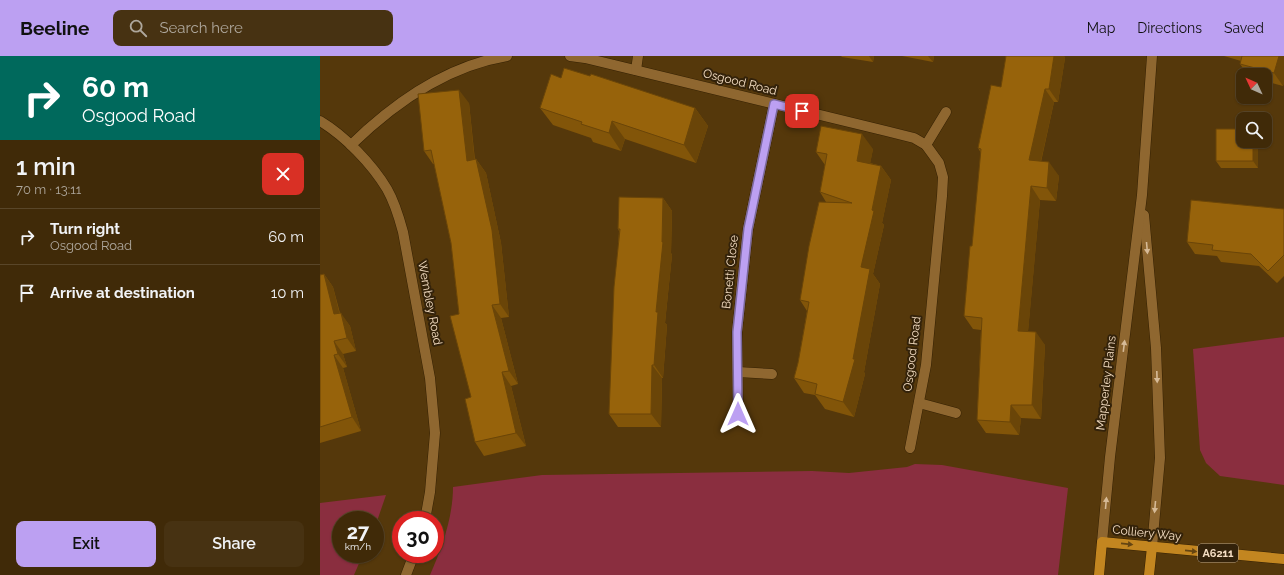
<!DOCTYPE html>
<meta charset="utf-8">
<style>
:root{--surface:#402a08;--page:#473212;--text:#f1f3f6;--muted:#aea79c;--line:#594629;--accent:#bca0f2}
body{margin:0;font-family:Raleway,sans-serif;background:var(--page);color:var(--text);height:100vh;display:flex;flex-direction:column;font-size:15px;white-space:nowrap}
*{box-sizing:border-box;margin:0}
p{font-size:13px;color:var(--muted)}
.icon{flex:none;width:22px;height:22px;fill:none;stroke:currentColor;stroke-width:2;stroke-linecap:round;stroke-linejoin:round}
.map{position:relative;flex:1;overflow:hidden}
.panel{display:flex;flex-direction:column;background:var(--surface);width:320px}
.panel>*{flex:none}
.banner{background:#00695c;color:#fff;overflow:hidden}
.needle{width:26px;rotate:314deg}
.fabs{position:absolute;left:916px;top:12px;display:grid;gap:8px}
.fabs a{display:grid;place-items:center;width:36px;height:36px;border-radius:8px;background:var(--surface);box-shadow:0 1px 3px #0004,0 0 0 1px var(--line);font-size:20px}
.speed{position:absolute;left:12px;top:455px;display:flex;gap:8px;font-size:20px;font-weight:700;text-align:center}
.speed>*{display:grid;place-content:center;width:52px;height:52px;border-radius:50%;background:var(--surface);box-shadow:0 1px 3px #0004,0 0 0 1px var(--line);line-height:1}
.speed small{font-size:10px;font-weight:400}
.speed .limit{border:6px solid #d22;background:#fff;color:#111}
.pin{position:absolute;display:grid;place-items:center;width:34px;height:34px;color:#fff;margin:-17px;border-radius:8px;box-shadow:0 2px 6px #0006}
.me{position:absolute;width:44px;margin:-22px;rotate:0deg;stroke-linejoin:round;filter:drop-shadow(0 0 3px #0008)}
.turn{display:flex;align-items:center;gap:14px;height:84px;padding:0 16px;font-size:18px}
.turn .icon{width:52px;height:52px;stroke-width:2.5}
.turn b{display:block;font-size:28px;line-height:34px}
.round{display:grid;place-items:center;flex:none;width:42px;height:42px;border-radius:8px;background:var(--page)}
.summary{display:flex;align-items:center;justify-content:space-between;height:68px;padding:0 16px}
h1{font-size:24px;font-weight:600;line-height:30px}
.primary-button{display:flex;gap:8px;margin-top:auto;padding:8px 16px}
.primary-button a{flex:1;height:46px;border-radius:8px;background:var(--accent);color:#111;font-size:16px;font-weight:600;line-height:46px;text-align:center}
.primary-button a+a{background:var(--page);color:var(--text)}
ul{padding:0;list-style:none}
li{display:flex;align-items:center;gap:12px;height:56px;padding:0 16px;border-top:1px solid var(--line)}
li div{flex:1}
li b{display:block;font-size:15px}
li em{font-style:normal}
header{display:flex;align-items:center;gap:24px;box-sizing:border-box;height:56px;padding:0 20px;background:var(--accent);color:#111}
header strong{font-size:19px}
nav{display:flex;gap:22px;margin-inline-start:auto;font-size:14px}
.search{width:280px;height:36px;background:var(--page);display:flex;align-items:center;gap:10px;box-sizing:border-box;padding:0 14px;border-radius:8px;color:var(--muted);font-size:15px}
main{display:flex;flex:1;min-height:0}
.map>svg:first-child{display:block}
</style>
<header>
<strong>Beeline</strong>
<div class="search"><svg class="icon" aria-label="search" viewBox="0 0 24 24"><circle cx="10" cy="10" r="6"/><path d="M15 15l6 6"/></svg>Search here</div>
<nav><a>Map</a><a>Directions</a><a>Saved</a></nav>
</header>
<main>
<section class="panel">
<div class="banner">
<div class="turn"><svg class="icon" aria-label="right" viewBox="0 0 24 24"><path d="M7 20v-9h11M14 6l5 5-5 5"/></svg><div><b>60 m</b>Osgood Road</div></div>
</div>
<div class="summary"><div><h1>1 min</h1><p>70 m · 13:11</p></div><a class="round" style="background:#d93025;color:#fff"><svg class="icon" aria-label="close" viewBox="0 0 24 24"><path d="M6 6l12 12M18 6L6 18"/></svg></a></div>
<ul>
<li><svg class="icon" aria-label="right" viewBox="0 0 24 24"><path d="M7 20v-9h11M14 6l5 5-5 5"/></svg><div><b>Turn right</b><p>Osgood Road</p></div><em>60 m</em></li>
<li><svg class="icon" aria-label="arrive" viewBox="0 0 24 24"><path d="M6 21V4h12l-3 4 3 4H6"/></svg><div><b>Arrive at destination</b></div><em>10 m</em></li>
</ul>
<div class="primary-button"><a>Exit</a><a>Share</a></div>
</section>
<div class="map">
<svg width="964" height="519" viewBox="0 0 964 519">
<rect width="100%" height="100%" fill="#55380b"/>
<g fill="#8a2e3f">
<polygon points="964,281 964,429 900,420 886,407 880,394 873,293"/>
<path d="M595,408L622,409L748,432L738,519H110C122,492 133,461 133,431L222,419L492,415L529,417L587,411Z"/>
<polygon points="66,439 55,471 55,464 21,464 21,498 43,498 34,519 0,519 0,447"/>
</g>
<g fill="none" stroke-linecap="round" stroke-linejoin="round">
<g stroke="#352103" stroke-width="11">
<g id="street">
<polyline points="250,0 265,2 566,75 594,82 606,89 619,107 623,121 622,140 606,309 590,392"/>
<polyline points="316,14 318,0"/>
<path d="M0,65C25,80 52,108 67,133C75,147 79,161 83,176L110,322L115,377L110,436L105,464"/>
<path d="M31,89C74,47 126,10 187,0"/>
<polyline points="606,89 626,56"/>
<polyline points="418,316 452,318"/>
<polyline points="599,347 636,357"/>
<polyline points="418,358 417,276 428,173 454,48"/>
<polyline points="86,519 94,498"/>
</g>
</g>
<g stroke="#352103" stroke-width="11">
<g id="secondary">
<polyline points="824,159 836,292 840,402 832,491"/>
<polyline points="782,486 790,401 822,139 832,0"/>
</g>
</g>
<g stroke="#352103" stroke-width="11">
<g id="primary">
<polyline points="779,519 782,486 964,503"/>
<polyline points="829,519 832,491"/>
</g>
</g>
<use href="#street" stroke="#8f6730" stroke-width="10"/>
<use href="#secondary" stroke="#8f6730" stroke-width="10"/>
<use href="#primary" stroke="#c38620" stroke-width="10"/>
</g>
<g fill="#825509">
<polygon points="521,0 554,0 553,6 522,1"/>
<polygon points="582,0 614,0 613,6"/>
<polygon points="686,0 744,0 745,2 738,46 734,46 721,106 739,120 736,145 720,144 708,275 725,289 721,363 701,362 699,379 666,377 657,364 661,274 653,273 644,260 652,190 661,97 658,92 681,31"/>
<polygon points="904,0 964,0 964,27 963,30 945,25 945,19 928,19 920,8 921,5"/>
<polygon points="241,22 375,52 388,70 376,107 305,83 301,95 273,86 271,82 233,69 220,52"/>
<polygon points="149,47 155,104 156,103 166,117 181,187 189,261 181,262 198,328 191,330 206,390 164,400 155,386 151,341 139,258 131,187 114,108 113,108 104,95"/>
<polygon points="923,85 938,85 938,112 901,112 896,105"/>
<polygon points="553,93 550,107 561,110 571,124 562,167 564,169 553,218 560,228 544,316 545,318 534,361 505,353 495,339 484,337 474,322 478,307 487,255 480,244 506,146 500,136 505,109 496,96"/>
<polygon points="343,142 352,155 351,197 352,199 345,267 347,269 343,322 342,322 341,371 298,371 289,358 299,175 298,173"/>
<polygon points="964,153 964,220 957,227 939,210 901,206 897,200 875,198 867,186"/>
<polygon points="4,218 13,231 20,257 30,270 36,295 23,298 27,311 23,312 41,375 0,387 0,219"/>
</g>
<g fill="#6a4508">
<polygon points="549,0 554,0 553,6"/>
<polygon points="608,0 614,0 613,6"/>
<polygon points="734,0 744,0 745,2 738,46 729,33"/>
<polygon points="959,0 964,0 964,27 963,30 954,17"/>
<polygon points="725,33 734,46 718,118 709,104"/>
<polygon points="139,34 149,47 156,119 147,105"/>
<polygon points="375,52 388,70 376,107 364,89"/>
<polygon points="292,65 305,83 301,95 289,77"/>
<polygon points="542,78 553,93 548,120 537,105"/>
<polygon points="933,85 938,85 938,112 933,105"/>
<polygon points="156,103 166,117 181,187 189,261 180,248"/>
<polygon points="729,106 739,120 736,145 727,132"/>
<polygon points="561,110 571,124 562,167 564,169 553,218 560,228 544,316 545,318 534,361 523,346 541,211 552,154"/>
<polygon points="711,130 720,144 707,288 698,275"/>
<polygon points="343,142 352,155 351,197 352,199 345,267 347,269 343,322 334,309 336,256 342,186"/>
<polygon points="4,218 13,231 23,272 14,258"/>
<polygon points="172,249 181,262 198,328 189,315"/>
<polygon points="21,257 30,270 36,295 27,282"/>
<polygon points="716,276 725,289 721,363 712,349"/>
<polygon points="14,285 23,298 27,311 18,298"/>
<polygon points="14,299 23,312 41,375 32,361"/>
<polygon points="332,309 342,322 341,371 331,358"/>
<polygon points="182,316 191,330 206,390 196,377"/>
<polygon points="691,349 701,362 699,379 690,366"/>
</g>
<g fill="#97630b" stroke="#6a4508">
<polygon points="686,0 734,0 729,33 725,33 709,104 729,106 727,132 711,130 698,275 716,276 712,349 691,349 690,366 657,364 662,262 644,260 650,190 652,190 661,93 658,92 671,29 681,31"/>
<polygon points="922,0 959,0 954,17 920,8"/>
<polygon points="244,12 270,20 271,18 375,52 364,89 292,65 289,77 261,68 262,66 220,52 231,18 241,22"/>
<polygon points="139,34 147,105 156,103 172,174 180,248 172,249 189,315 182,316 196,377 155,386 145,343 151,341 130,260 139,258 131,187 111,94 104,95 98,38"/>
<polygon points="501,70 542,78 537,105 561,110 552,154 554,155 541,211 550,213 533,303 535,303 523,346 495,338 497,328 474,322 478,307 489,246 480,244 489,190 499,146 532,147 500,136 507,98 496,96"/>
<polygon points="896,73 923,73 923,85 933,85 933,105 896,105"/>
<polygon points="299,141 343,142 342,186 343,186 336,256 338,256 334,309 332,309 331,358 289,358 294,231 300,173 298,173"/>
<polygon points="871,144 964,153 964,199 948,215 931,198 892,194 893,189 867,186"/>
<polygon points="4,218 14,258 21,257 27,282 14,285 18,298 14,299 32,361 0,371 0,219"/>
</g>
<defs><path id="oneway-solid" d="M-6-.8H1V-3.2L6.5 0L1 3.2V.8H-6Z"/></defs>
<g fill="#d6ba97">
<use href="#oneway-solid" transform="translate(827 192) rotate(85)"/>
<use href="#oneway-solid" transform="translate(804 290) rotate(-83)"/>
<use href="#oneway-solid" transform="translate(837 321) rotate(88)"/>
<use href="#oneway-solid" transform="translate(786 447) rotate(-85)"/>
<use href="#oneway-solid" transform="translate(835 451) rotate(95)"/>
</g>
<g fill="#654512">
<use href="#oneway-solid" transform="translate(807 488) rotate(6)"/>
<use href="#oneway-solid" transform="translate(871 495) rotate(6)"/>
</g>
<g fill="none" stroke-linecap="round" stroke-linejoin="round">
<g stroke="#7a689d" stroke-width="10">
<polyline id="route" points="418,358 417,276 428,173 454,48 482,55"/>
</g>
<use href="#route" stroke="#bca0f2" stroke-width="7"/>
</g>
<g text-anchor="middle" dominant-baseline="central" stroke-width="4" stroke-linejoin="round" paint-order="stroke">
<rect fill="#33220a" stroke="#bba68c" stroke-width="1" x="878" y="488" width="40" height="18" rx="3"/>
<g font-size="11" font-weight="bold" fill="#f5dec3">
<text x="898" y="497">A6211</text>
</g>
<g font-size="12" fill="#f5dec3" stroke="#33220a">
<text transform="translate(420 26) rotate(14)">Osgood Road</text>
<text transform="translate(410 216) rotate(-84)">Bonetti Close</text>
<text transform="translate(110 247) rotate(79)">Wembley Road</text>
<text transform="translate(592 298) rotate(-83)">Osgood Road</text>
<text transform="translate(786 327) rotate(-83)">Mapperley Plains</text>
<text transform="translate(827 477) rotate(6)">Colliery Way</text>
</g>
</g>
</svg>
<div class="fabs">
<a><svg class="needle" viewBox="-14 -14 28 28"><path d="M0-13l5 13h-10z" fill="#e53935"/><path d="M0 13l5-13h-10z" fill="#aea79c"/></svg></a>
<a><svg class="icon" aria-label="search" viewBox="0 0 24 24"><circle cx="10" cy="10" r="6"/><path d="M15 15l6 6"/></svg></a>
</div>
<div class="speed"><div>27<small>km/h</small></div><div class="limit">30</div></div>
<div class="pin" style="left:482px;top:55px;background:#d93025"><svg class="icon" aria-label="arrive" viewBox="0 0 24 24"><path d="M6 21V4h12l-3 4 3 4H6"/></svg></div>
<svg class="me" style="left:418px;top:358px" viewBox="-20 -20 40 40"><path d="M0-17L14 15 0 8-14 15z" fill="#bca0f2" stroke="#fff" stroke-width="4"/></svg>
</div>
</main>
